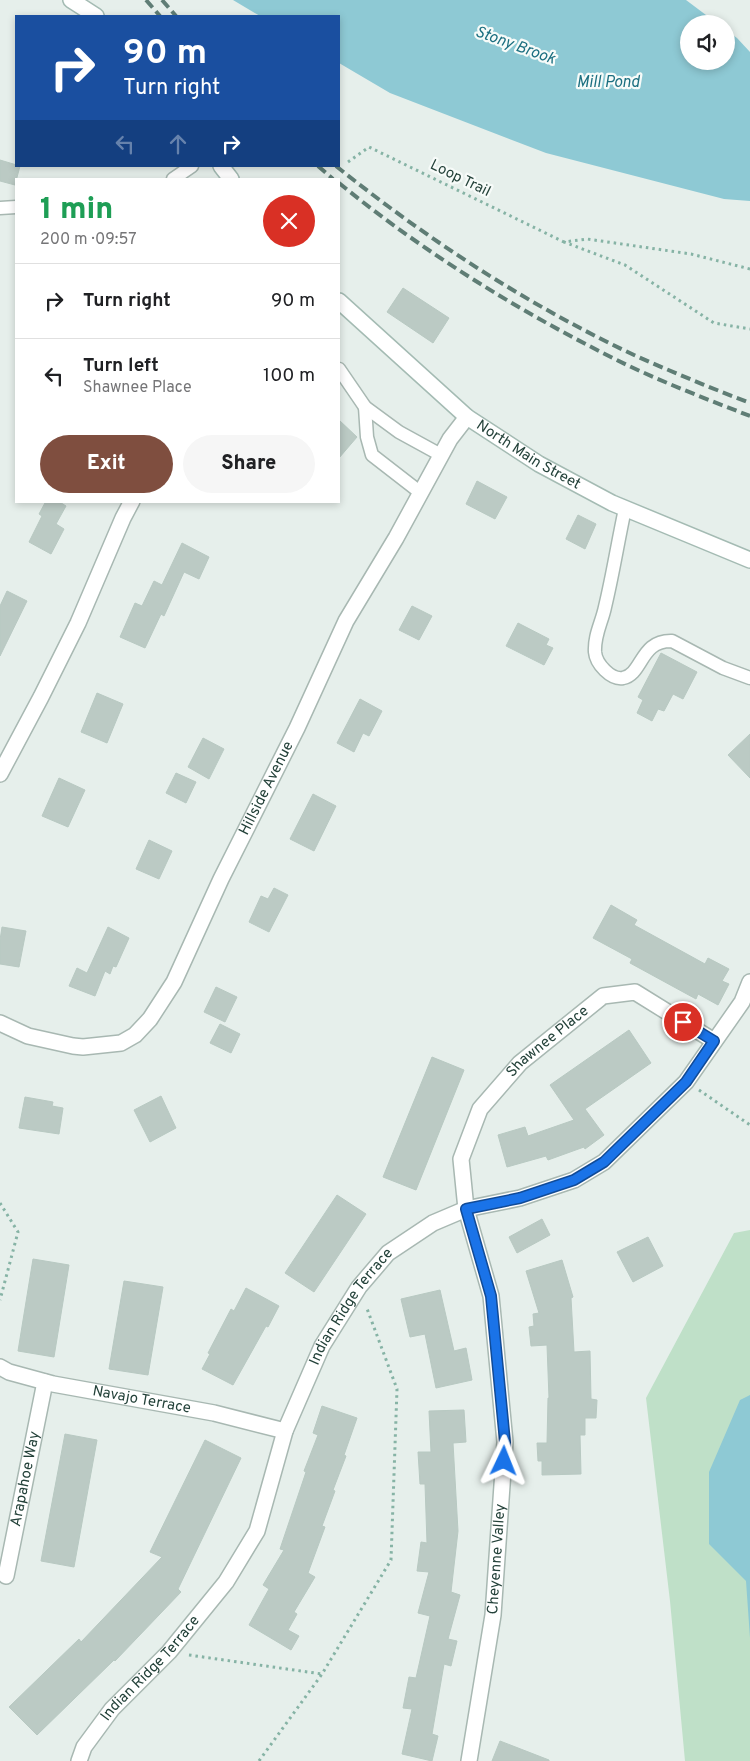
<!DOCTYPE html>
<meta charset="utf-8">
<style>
:root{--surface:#fff;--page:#f6f6f6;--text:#202124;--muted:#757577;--line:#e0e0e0;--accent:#7f4e3f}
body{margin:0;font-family:Overpass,sans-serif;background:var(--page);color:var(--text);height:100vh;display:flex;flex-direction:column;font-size:19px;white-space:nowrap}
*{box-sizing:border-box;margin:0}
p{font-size:16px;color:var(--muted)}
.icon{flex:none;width:28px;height:28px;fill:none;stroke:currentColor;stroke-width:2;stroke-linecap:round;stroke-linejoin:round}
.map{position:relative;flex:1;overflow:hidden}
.side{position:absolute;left:15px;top:178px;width:325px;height:325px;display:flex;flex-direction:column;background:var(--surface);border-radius:0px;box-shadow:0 2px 8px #0003}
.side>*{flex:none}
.top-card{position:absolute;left:15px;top:15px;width:325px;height:152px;border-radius:0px;box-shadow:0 2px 8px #0003;background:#1a4fa0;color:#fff;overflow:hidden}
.controls{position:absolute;left:680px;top:15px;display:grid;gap:10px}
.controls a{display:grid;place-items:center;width:55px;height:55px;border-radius:50%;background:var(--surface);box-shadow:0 2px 8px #0003;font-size:25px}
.pin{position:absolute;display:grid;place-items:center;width:42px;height:42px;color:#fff;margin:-21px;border:2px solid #fff;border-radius:50%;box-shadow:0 1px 5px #0007}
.me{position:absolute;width:55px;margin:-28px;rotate:2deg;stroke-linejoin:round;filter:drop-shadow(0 0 4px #0008)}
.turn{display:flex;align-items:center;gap:18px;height:105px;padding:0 25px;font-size:22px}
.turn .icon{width:65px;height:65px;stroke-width:2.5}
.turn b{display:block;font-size:35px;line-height:42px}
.lanes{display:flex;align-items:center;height:48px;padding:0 25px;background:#0003;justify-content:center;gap:25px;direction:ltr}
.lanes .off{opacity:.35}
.round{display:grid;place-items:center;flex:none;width:52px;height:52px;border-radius:26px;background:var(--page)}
.summary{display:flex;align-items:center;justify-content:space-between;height:85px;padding:0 25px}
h1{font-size:30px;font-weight:800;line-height:38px;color:#1e9e55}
.button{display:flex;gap:10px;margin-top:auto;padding:10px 25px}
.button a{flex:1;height:58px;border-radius:30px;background:var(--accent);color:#fff;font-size:20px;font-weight:800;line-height:58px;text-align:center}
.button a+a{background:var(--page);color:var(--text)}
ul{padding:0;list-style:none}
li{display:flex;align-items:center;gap:15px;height:75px;padding:0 25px;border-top:1px solid var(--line)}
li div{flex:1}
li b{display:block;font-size:19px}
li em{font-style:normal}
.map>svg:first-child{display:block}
</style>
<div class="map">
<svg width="750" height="1761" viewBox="0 0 750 1761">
<rect width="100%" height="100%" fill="#e6efeb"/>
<polygon fill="#bfe0c8" points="750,1230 750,1761 685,1761 670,1601 646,1398 734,1233"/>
<g fill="#8ec9d4">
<polygon points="233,0 686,0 718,24 689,24 689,61 726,61 726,30 737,38 750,52 750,201 724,199 546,153 390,93 339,63 339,16 260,16"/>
<polygon points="750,1395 750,1638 746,1581 709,1544 709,1472 740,1400"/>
</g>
<g fill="#bbcac4" stroke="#b8c9c2">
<polygon points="0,160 20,166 15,185 0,181"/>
<polygon points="403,288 449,318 433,343 387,312"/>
<polygon points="339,420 357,437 339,458"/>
<polygon points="477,481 507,497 495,519 466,504"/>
<polygon points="46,501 58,501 66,506 56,524 64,529 51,554 29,542 42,516 39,514"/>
<polygon points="578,515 596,524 585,549 566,539"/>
<polygon points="182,543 209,557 199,579 184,572 164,616 161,614 145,648 120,637 135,603 142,606 154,581 162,585"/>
<polygon points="7,591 27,601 0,656 0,606"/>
<polygon points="412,606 432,616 419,640 399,630"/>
<polygon points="518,623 549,639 546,645 553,648 544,665 506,646"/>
<polygon points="661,653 697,672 683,699 673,694 664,711 658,709 652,721 637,713 643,700 638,697"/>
<polygon points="97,693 123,704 107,743 81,732"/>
<polygon points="360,699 382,711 369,736 363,733 354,752 337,743"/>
<polygon points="750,734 750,778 728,755"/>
<polygon points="203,738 224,749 209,779 188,767"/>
<polygon points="176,773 196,782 186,803 166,793"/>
<polygon points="59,778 85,790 68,827 42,816"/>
<polygon points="313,794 336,806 314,851 290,839"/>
<polygon points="149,840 172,851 159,879 136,869"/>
<polygon points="274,888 288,895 269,932 249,922 261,896 268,899"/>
<polygon points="611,905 637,920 634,925 705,964 708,958 729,969 722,981 729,984 718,1005 698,994 696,999 630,963 632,959 593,938"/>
<polygon points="2,927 26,931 19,967 0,964 0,940"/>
<polygon points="108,927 129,938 116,967 113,966 110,974 105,971 95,996 69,986 77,968 87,973"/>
<polygon points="216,987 237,997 225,1022 204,1012"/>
<polygon points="220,1024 240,1034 231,1053 210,1043"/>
<polygon points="629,1030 651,1063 585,1109 604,1135 585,1149 584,1147 548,1160 546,1156 507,1167 498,1135 525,1127 528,1136 574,1120 550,1085"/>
<polygon points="432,1057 464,1070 416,1190 383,1177"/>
<polygon points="161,1096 176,1128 150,1142 134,1110"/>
<polygon points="25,1097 53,1102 52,1106 63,1108 59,1134 19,1128"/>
<polygon points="337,1195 366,1214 314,1292 285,1273"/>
<polygon points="542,1219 550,1235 517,1253 509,1237"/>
<polygon points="648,1237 663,1266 633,1282 617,1252"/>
<polygon points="33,1259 69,1265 54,1357 18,1351"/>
<polygon points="562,1260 573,1297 571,1298 574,1352 590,1351 591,1399 597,1400 596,1418 585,1418 585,1435 580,1435 581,1474 542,1475 542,1461 538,1461 537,1443 547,1443 548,1398 549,1398 547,1345 531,1346 529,1327 534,1326 533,1314 539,1313 526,1271"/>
<polygon points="124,1281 163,1287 148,1375 109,1369"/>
<polygon points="246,1288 279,1306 268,1327 266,1326 233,1385 202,1369 210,1354 208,1353 231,1309 234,1311"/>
<polygon points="440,1290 454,1351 466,1348 472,1380 436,1388 425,1334 410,1337 401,1299"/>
<polygon points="322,1406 357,1418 344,1455 346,1456 333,1490 335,1491 322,1526 325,1527 308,1573 315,1577 294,1612 297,1614 288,1630 299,1636 291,1650 249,1625 269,1589 263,1585 284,1550 280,1549 306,1472 304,1471 318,1435 313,1433"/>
<polygon points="464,1410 466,1442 453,1443 458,1531 451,1592 460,1595 448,1639 457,1641 451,1666 444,1664 432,1734 438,1736 432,1761 402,1754 412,1709 403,1708 409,1677 416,1678 430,1616 418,1613 429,1572 417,1571 421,1542 427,1543 425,1484 420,1484 418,1452 431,1452 429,1411"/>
<polygon points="65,1434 97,1440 74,1567 41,1561"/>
<polygon points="205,1440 241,1458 178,1589 181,1592 115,1661 114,1660 37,1735 9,1707 79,1639 81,1642 162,1557 150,1552"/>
<polygon points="500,1741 549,1760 549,1761 492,1761"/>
</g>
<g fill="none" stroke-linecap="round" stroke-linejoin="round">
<g stroke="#a8b8b2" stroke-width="15">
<g id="service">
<polyline points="173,179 192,166"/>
<polyline points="0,208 16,207"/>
<polyline points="339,369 365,407 399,432 441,455"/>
<polyline points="365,407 367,437 372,455 421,493"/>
<path d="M625,509C618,541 613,574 605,607C602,622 594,635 595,652C596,664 611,680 623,678C643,674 640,640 672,641L723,668L750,678"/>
</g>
</g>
<g stroke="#a8b8b2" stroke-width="18">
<g id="minor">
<polyline points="0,774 41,697 78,623 123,518 132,501"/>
<path id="s1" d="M0,1023L28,1036L73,1046L83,1047L121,1043L135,1035L150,1019L174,982L221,879L297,728L346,621L396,538L450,439L467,417"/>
<path id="s2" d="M0,1367L9,1372L53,1384L214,1413L285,1431"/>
<path id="s3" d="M6,1576L45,1382"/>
<path id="s4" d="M79,1761L84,1747L112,1709L169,1652L226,1582L257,1531L285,1431L322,1346L359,1287L388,1253L433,1223L466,1209L520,1198L574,1180L604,1162L686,1082L742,1002L750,982"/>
<path id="s5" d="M469,1761L493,1615L505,1442L491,1296L466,1209L461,1159L480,1109L520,1063L603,996L635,992L714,1041"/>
</g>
</g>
<g stroke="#a4bbb3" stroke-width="18">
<g id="secondary">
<polyline points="71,0 96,16"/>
<polyline points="221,166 231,179"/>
<path id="s6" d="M339,301L467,417L539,464L612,503L750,560"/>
</g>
</g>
<g stroke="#86b3a5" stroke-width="3" stroke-dasharray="2.5 4" stroke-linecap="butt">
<polyline points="348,162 369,147 564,242"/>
<polyline points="750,269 691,254 587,239 564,242 625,265 714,323 750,329"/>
<polyline points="699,1090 750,1125"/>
<polyline points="0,1203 18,1232 0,1300"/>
<polyline points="189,1655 322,1674"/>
<polyline points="259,1761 322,1674 391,1560 397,1389 366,1306"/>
</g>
<use href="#service" stroke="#fff" stroke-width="12"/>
<use href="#minor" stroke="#fff" stroke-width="15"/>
<use href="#secondary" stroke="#fff" stroke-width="15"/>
<g stroke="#5f7d75" stroke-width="4" stroke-dasharray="10 5" stroke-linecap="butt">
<polyline points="146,0 160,16"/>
<polyline points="162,0 176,16"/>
<polyline points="318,166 333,179"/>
<path d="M336,166C428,240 528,305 634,355C672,372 711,388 750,403"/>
<path d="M339,183C427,255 525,315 627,365C667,384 709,400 750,416"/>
</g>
</g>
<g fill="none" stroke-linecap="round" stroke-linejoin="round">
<g stroke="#114b97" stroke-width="12">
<polyline id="route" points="504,1461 505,1442 491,1296 466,1209 520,1198 574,1180 604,1162 686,1082 714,1041 683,1022"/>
</g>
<use href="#route" stroke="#1a73e8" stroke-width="9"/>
</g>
<g text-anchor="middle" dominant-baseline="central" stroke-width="4.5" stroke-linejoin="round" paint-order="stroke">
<g font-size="15" fill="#24423a" stroke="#f7fbf9">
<text transform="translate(460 179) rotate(26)">Loop Trail</text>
<text stroke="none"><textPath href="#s6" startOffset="245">North Main Street</textPath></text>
<text stroke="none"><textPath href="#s1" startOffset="422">Hillside Avenue</textPath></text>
<text stroke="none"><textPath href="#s5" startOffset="758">Shawnee Place</textPath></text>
<text stroke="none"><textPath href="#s4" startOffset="538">Indian Ridge Terrace</textPath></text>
<text stroke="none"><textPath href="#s2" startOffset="146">Navajo Terrace</textPath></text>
<text stroke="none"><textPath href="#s3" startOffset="99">Arapahoe Way</textPath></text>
<text stroke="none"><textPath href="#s5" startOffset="204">Cheyenne Valley</textPath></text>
<text stroke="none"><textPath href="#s4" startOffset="118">Indian Ridge Terrace</textPath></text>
</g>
<g font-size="16" font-style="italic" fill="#1c6f80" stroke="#f7fbf9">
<text transform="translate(515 46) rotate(20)">Stony Brook</text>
<text x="608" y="83">Mill Pond</text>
</g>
</g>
</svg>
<div class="controls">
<a><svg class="icon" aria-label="sound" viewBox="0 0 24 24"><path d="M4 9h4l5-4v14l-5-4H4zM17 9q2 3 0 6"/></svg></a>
</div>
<div class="pin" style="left:683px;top:1022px;background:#d93025"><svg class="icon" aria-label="arrive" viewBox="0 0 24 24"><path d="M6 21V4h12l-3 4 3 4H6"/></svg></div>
<svg class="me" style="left:504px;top:1461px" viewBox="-20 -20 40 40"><path d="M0-17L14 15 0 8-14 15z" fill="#1a73e8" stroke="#fff" stroke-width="4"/></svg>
<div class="top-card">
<div class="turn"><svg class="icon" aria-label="right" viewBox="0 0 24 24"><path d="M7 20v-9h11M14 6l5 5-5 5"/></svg><div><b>90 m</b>Turn right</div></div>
<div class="lanes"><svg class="icon off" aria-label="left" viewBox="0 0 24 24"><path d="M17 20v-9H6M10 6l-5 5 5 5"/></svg><svg class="icon off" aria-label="ahead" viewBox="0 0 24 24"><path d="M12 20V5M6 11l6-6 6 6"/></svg><svg class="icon" aria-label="right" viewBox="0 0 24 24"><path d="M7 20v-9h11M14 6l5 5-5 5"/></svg></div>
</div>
<section class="side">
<div class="summary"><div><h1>1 min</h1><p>200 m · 09:57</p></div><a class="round" style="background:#d93025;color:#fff"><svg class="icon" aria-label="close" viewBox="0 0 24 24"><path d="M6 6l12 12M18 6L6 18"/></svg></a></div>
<ul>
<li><svg class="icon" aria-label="right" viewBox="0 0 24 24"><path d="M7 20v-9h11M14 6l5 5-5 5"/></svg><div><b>Turn right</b></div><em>90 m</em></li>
<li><svg class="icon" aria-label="left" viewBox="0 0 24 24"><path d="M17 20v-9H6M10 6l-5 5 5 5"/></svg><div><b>Turn left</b><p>Shawnee Place</p></div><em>100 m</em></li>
</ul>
<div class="button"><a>Exit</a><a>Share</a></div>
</section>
</div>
